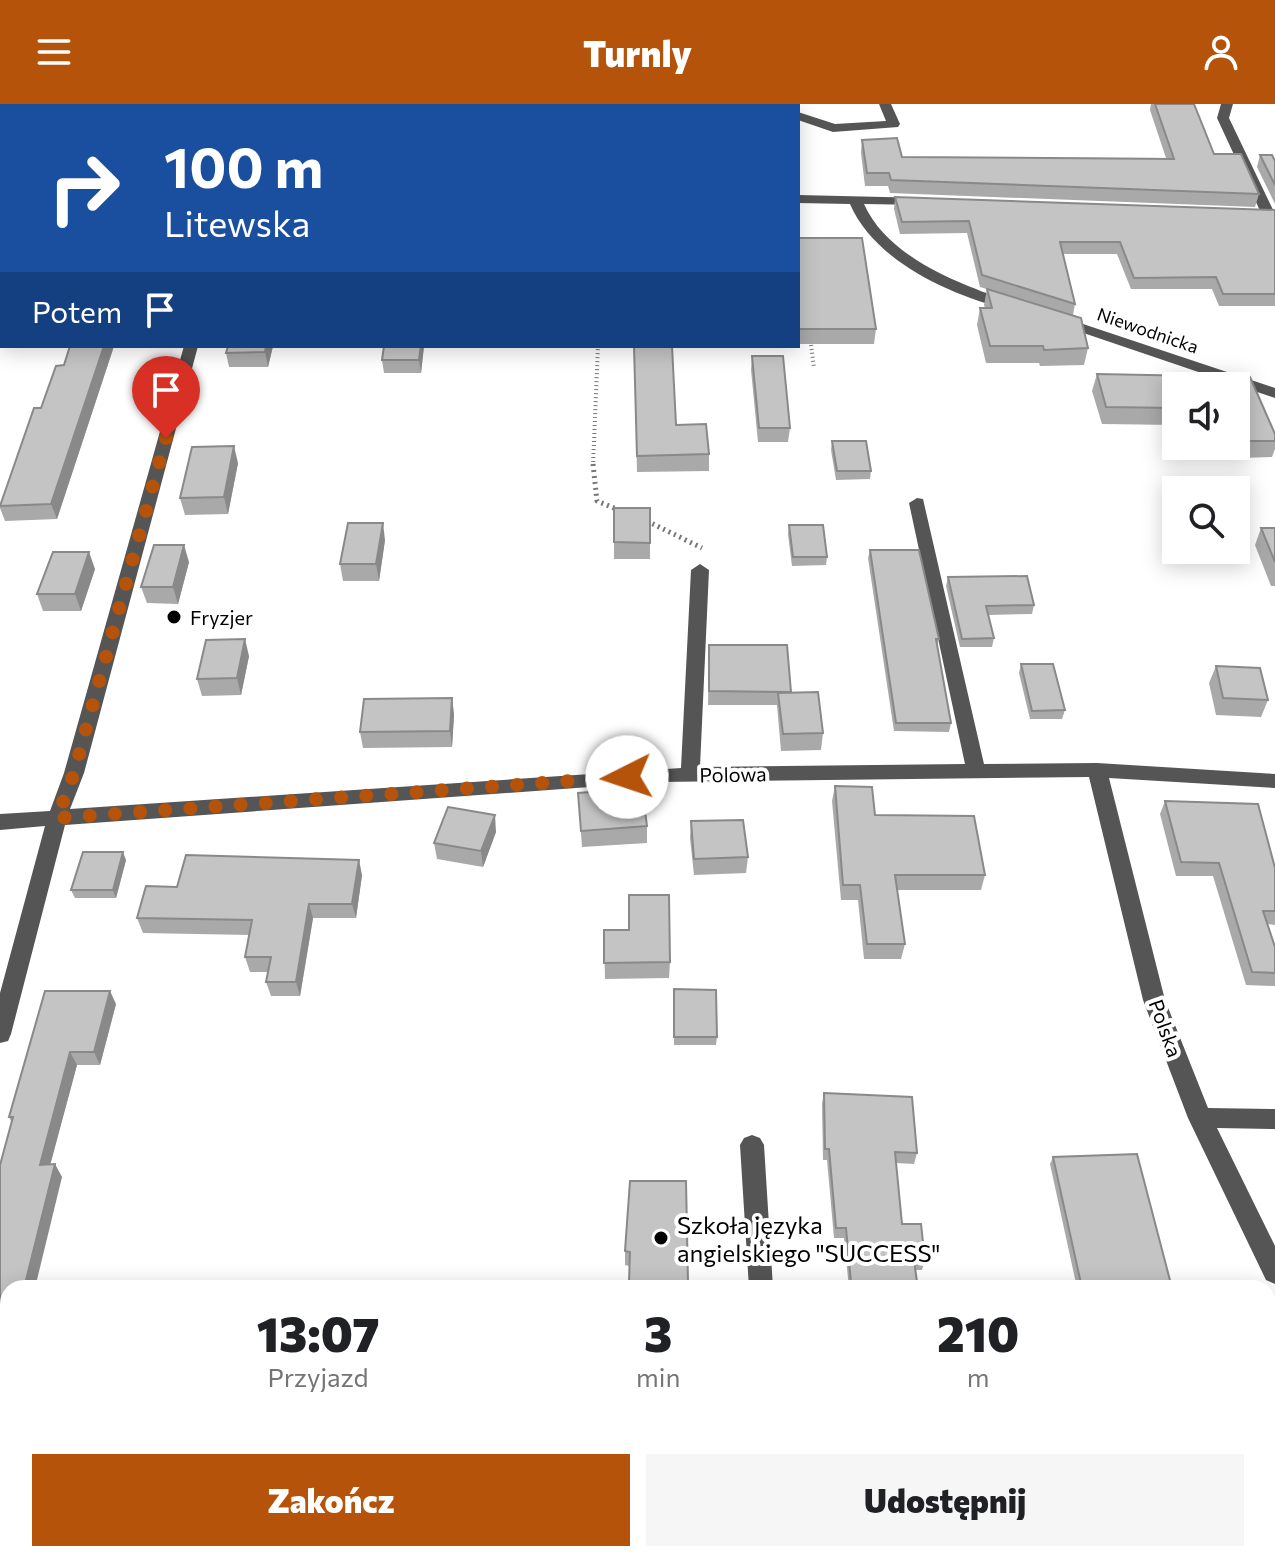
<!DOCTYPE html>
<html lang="pl">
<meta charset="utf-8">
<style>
:root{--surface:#fff;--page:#f6f6f6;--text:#202124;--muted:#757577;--accent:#b45309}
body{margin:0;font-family:Commissioner,sans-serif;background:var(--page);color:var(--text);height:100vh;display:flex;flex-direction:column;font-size:30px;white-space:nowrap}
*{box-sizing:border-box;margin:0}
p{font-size:26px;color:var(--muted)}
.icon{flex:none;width:44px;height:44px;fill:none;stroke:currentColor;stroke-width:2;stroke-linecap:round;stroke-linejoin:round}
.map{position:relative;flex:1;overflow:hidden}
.side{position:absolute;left:0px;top:1176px;width:1276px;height:282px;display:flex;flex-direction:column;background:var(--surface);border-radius:24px 24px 0 0;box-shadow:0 4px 20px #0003}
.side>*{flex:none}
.banner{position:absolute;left:0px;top:0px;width:800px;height:244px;box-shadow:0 4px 20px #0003;background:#1a4fa0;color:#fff;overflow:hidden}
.fabs{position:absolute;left:1162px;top:268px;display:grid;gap:16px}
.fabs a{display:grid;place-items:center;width:88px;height:88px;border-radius:0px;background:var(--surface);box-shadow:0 4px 20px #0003;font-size:40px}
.pin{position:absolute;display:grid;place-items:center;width:68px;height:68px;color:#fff;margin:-82px -34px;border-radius:50% 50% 50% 0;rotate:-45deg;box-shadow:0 0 8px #0007}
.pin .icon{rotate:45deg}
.me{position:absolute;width:88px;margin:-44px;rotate:266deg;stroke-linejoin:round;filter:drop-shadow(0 0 6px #0008)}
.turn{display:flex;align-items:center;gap:28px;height:168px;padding:0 32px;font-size:36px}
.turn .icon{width:104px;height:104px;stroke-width:2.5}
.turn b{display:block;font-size:56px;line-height:68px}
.then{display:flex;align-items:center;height:76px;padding:0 32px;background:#0003;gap:16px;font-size:30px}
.eta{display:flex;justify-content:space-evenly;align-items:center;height:136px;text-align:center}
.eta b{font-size:48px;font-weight:800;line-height:56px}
.cta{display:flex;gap:16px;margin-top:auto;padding:16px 32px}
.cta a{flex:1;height:92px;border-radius:0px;background:var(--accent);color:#fff;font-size:32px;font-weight:800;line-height:92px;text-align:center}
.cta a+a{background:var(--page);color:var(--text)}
header{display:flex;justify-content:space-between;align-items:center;height:104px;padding:0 32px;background:var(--accent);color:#fff;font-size:36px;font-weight:800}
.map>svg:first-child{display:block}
</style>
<header><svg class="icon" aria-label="menu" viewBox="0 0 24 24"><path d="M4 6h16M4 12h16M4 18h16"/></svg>Turnly<svg class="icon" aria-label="person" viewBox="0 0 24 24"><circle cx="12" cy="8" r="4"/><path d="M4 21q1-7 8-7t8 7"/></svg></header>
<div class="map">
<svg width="1275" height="1457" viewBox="0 0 1275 1457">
<rect width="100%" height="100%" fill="#fff"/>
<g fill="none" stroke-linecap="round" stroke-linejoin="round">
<g stroke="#777" stroke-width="4" stroke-dasharray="1 3" stroke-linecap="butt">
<polyline points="810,233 814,264"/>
<polyline points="593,362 598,242"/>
</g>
<g stroke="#777" stroke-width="5" stroke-dasharray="2 4" stroke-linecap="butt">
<polyline points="593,360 597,397 619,406"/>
<polyline points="647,417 702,444"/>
</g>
<g fill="#555" fill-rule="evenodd">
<polygon points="185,0 197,0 198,2 186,2"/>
<polygon points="532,0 548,0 549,2 533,2"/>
<polygon points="879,0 891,0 900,20 898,23 833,28 798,16 798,8 835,20 886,17"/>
<polygon points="1221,0 1233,0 1229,14 1275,110 1274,114 1262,111 1217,14"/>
<path d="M798,91L927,94V100L922,101L864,100C883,143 934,169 976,185C989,191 1006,194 1016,202L1009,206C951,191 875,158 850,100L798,99Z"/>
<rect x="0" y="97" width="2" height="8"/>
<polygon points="1059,212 1275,284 1275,294 1054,219 1054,213"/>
<polygon points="184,242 198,242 84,669 70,705 681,664 691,466 700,460 709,466 700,663 965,660 909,399 917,394 923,395 984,660 1097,659 1275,670 1275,684 1109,674 1165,896 1208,1004 1275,1005 1275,1025 1217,1024 1275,1142 1275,1180 1266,1176 1188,1014 1143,896 1089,673 658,678 65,721 11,930 8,937 0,939 0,889 45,722 0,726 0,710 50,707 64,669"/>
<polygon points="752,1031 760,1034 764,1041 773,1184 749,1184 740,1041 744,1034"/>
<polygon points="0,1441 8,1441 8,1450 127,1450 124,1457 0,1457"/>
<polygon points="579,1450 682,1450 685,1457 582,1457"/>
<polygon points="763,1450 791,1450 792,1457 764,1457"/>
</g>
</g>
<g fill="#a9a9a9">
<polygon points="607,0 607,2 549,2"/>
<polygon points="662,0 792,0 791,2 662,2"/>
<polygon points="1151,0 1194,0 1214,50 1259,90 1255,103 890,89 888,82 865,82 861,49 862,36 902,53 1166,54 1150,6"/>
<polygon points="1260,51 1275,57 1275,100 1257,63"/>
<polygon points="895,93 1275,106 1275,202 1219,202 1212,185 1131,185 1117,150 1063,150 1075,200 1073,211 1088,244 1084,261 1040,262 1039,259 986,259 977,221 980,204 985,204 984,201 987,185 980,183 967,129 900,130 894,105"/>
<polygon points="798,134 876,225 874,240 798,240"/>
<polygon points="70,242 114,242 57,415 5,417 0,404 0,400 41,304 64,261"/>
<polygon points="273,242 268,263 229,263 226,249"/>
<polygon points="424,242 421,269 384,269 382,256"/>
<polygon points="634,242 676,321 709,350 709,367 637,368"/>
<polygon points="752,252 790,324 788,338 758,338 751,266"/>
<polygon points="1097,270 1250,273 1275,330 1275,345 1272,353 1240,354 1235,342 1236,342 1236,282 1176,282 1176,321 1102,320 1092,287"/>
<polygon points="832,337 871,367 870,375 836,376 831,346"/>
<polygon points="238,359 228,410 185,411 180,394"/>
<rect x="614" y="404" width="36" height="51"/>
<polygon points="789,421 827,453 826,461 792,462 788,430"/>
<polygon points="1261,424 1275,424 1275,482 1271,482 1255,441"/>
<polygon points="385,436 379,477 343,477 340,460"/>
<polygon points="870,446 939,535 937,542 951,619 949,628 894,627 868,454"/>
<polygon points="189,458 178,500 147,499 141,483"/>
<polygon points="95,465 81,507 43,507 37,490"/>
<polygon points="948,473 1034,501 1032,510 988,511 994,534 992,543 960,543 946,482"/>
<polygon points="709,541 791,589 823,629 821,646 781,647 777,601 708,601"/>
<polygon points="249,552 241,591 202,592 197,575"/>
<polygon points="1021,560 1065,606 1062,615 1030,615 1019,569"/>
<polygon points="1216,562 1268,596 1261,613 1216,611 1209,579"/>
<polygon points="452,594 454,611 452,643 363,644 360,628"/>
<polygon points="835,682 875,711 985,771 981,786 897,786 905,840 901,855 864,855 858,796 841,796 832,697"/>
<polygon points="578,689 647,722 647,739 582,743"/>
<polygon points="1165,697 1275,764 1275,821 1268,820 1275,843 1275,882 1246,881 1213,772 1176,772 1160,710"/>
<polygon points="691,717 748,753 746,769 694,771 690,734"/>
<polygon points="496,728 483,763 437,755 434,739"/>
<polygon points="126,756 116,794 75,794 71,786"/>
<polygon points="362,771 356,814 313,814 300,892 271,892 266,878 268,868 250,868 245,853 250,831 143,829 137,814 177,783"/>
<polygon points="604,826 670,858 669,874 605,875"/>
<polygon points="674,885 717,933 716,941 674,941"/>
<polygon points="116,900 100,961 77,961 50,1060 62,1073 8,1184 8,1226 0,1226 0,1061 12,1019 9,1013"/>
<polygon points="824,989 917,1049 914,1060 896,1059 902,1120 925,1156 922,1166 915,1166 917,1178 915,1184 849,1184 844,1134 834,1134 827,1056 823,1056 822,1000"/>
<polygon points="1053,1053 1172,1184 1077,1184 1050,1060"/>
<polygon points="630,1077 688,1178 687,1184 629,1184 629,1162 625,1161 625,1147"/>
</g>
<g fill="#898989">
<polygon points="2,42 2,64 0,68 0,46"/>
<polygon points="2,114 2,127 0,131 0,118"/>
<polygon points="104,242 114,242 57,415 51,400"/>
<polygon points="266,242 273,242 268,263 265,248"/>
<polygon points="421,242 424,242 421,269 419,256"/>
<polygon points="234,342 238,359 228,410 224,393"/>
<polygon points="383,419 385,436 379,477 376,460"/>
<polygon points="184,441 189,458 178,500 173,483"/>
<polygon points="89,448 95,465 81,507 75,490"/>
<polygon points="245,535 249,552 241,591 237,574"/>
<polygon points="452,594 454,611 452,643 450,627"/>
<polygon points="495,711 496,728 483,763 481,747"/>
<polygon points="123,748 126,756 116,794 113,786"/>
<polygon points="359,756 362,771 356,814 352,800"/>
<polygon points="309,800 313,814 300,892 296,878"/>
<polygon points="110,887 116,900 100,961 94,948"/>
<polygon points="70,948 77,961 47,1073 40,1061"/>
<polygon points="55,1060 62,1073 35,1184 24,1184"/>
</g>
<g fill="#c4c4c4" stroke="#898989" stroke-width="2">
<polygon points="354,0 378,0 378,2 353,2"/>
<rect x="549" y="0" width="31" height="2"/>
<polygon points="663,0 716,0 717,2 663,2"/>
<polygon points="1155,0 1194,0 1214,50 1241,50 1259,90 891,76 889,69 867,69 862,36 897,34 902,53 1174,55"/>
<polygon points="0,28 2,28 2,42 0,46"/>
<polygon points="1260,51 1272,51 1275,57 1275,81"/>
<polygon points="895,93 1275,106 1275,190 1223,190 1216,173 1134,174 1120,138 1060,138 1075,200 982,171 969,117 902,118"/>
<polygon points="798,134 862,134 876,225 798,225"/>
<polygon points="987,185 1081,214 1088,244 1044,246 1043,242 990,242 980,204 992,204"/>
<polygon points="70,242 104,242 51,400 0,402 34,304 41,304 56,262 64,261"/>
<polygon points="228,242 266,242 265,248 226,249"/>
<polygon points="384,242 421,242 419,256 382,256"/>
<polygon points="634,242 672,242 676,321 706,320 709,350 637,352"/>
<polygon points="752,252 783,252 790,324 759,324"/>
<polygon points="1097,270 1250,273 1275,330 1275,337 1246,337 1236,314 1236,282 1176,282 1176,304 1106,303"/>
<polygon points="832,337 866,337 871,367 837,367"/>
<polygon points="234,342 224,393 180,394 192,343"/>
<polygon points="614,404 650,404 650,439 614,438"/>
<polygon points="348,419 383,419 376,460 340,460"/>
<polygon points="789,421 823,421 827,453 793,453"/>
<polygon points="1261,424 1275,424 1275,458"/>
<polygon points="154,441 184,441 173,483 141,483"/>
<polygon points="870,446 919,446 939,535 936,535 951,619 896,619"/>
<polygon points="53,448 89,448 75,490 37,490"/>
<polygon points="1027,472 1034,501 986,502 994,534 962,535 948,473"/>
<polygon points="245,535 237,574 197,575 206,536"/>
<polygon points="709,541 787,541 791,588 709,587"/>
<polygon points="1021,560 1053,560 1065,606 1032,607"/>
<polygon points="1216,562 1260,564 1268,596 1223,594"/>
<polygon points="818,588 823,629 783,630 778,589"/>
<polygon points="452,594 450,627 360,628 364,595"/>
<polygon points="835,682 872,683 875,711 974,712 985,771 895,771 905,840 867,840 860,781 843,781"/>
<polygon points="642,684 647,722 581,727 578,689"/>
<polygon points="1165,697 1258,700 1275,764 1275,807 1263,807 1275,843 1275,869 1252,868 1219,759 1181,758"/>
<polygon points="448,703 495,711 481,747 434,739"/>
<polygon points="743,716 748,753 694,755 691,717"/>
<polygon points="83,748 123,748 113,786 71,786"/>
<polygon points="186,751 359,756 352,800 309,800 296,878 266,878 271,853 245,853 252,816 137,814 146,782 177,783"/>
<polygon points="629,791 669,791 670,858 604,859 604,826 629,826"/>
<polygon points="674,885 716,886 717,933 674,933"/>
<polygon points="45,887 110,887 94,948 70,948 40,1061 55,1060 24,1184 8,1184 8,1215 0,1215 0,1061 13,1013 9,1013"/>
<polygon points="824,989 912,993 917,1049 895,1048 902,1120 921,1120 925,1156 914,1156 917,1178 851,1179 846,1124 836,1124 829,1045 825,1045"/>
<polygon points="1137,1050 1172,1184 1082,1184 1053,1053"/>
<polygon points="630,1077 686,1077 688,1178 629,1178 630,1148 625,1147"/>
</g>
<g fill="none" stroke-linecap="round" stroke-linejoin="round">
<polyline stroke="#b45309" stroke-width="14" stroke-dasharray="0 25.2" points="166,334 74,669 57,714 627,673"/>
</g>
<g fill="#000" stroke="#fff" stroke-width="3">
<circle cx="174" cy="513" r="8"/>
<circle cx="661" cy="1134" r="8"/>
</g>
<g text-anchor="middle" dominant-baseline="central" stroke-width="8" stroke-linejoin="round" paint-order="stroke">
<g font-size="18" fill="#000" stroke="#fff">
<text transform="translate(1148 226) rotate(19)">Niewodnicka</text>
</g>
<g font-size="20" fill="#000" stroke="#fff" text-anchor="start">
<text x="190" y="513">Fryzjer</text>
</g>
<g font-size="20" fill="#000" stroke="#fff">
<text transform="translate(733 670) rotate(-1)">Polowa</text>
<text transform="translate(1166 924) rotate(70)">Polska</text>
</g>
<g font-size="24" fill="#000" stroke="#fff" text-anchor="start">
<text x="677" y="1120">Szkoła języka<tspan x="677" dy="28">angielskiego "SUCCESS"</tspan></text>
</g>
</g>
</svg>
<div class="fabs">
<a><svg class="icon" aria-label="sound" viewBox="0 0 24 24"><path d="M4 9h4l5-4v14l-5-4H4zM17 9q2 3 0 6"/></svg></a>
<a><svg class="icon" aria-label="search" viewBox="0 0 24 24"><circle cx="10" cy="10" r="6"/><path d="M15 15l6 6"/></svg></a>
</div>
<div class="pin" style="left:166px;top:334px;background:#d93025"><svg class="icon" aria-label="arrive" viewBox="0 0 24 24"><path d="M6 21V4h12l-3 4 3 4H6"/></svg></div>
<svg class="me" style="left:627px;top:673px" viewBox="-20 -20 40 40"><circle r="19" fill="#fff"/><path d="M0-13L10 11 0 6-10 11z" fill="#b45309"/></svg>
<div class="banner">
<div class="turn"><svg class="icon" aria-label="right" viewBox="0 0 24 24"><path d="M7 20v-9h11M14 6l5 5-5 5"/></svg><div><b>100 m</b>Litewska</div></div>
<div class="then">Potem<svg class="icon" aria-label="arrive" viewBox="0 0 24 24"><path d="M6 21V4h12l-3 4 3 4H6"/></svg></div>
</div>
<section class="side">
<div class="eta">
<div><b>13:07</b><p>Przyjazd</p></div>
<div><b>3</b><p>min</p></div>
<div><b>210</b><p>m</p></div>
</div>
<div class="cta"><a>Zakończ</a><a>Udostępnij</a></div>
</section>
</div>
